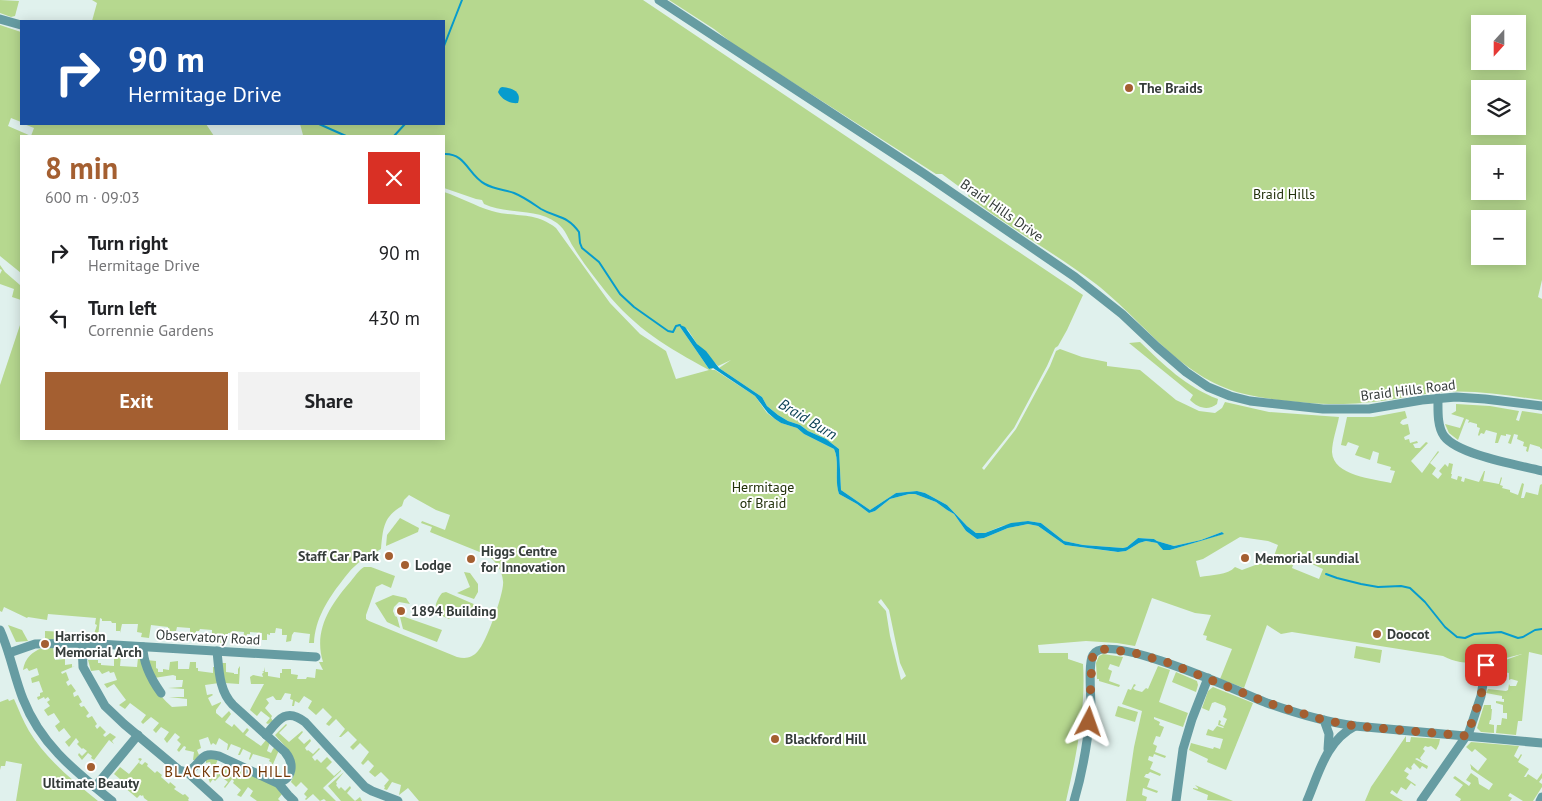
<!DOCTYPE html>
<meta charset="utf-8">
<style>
:root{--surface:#fff;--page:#f2f2f2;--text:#202124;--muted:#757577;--accent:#a45f31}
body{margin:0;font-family:"PT Sans",sans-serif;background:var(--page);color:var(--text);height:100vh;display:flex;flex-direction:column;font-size:19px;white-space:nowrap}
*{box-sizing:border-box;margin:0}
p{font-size:16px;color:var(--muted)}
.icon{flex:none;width:28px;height:28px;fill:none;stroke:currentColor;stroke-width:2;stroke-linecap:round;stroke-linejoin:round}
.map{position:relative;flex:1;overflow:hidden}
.details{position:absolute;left:20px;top:135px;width:425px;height:305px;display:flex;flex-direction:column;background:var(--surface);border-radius:0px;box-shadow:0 2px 12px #0003}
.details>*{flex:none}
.banner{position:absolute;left:20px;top:20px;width:425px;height:105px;border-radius:0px;box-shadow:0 2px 12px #0003;background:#1a4fa0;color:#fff;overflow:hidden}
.needle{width:32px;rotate:201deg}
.buttons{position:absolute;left:1471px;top:15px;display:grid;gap:10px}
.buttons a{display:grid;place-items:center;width:55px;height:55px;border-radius:0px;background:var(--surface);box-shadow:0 2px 12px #0003;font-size:25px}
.pin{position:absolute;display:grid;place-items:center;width:42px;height:42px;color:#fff;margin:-21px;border-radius:10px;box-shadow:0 2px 8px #0006}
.me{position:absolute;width:55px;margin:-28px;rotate:4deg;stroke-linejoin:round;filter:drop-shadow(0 0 4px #0008)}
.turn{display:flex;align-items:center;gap:18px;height:105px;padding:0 25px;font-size:22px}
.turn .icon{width:65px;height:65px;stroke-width:2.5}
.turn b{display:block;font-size:35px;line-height:42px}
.round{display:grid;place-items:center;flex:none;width:52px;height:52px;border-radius:0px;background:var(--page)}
.head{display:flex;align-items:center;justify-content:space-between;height:85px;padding:0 25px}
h1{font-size:30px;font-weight:700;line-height:38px;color:var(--accent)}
.primary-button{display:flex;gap:10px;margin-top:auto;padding:10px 25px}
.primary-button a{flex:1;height:58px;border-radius:0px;background:var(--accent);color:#fff;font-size:20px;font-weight:700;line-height:58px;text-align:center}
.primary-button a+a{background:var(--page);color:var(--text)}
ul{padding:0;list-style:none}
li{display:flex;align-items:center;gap:15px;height:65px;padding:0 25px}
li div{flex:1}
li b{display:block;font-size:19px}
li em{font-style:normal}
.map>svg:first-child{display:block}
</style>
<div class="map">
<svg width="1542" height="801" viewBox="0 0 1542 801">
<rect width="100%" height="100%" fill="#e0f1ed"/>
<g fill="#b6d88f" fill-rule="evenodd">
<polygon points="0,0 19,1 15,16 11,17 0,13"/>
<path d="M92,0H643L1083,295L1067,330L1058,346L1055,348L1047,366L1014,428L982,468L984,470L1016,429L1050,366L1056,351L1060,349L1082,357L1107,362V366L1140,370L1176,400L1199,411L1215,413L1222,408L1225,402L1269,412L1339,417C1337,428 1332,441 1332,452C1333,476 1374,479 1391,483L1395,471L1390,470L1391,467L1377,463L1379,453L1373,451L1370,460L1355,455L1359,446L1348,442L1346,446L1341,445L1347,417H1373L1405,411L1407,418L1402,420L1400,423L1403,425L1408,424L1410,434L1404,437L1405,440L1409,439L1410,443L1417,441L1418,443L1413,444L1415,448H1420L1426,442L1428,443L1411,461L1422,473L1438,451L1439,452L1430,463L1436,468L1432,474L1438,479L1442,474L1439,471L1445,464L1448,467L1449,463L1453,464L1451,474H1452L1451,478L1457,480L1458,476L1462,477L1461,481L1464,482L1465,478L1479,482L1484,471H1485L1483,481L1499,484L1501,477L1502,478L1500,485L1503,486L1502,488L1510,490V492L1518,495L1522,483L1524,484L1521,498H1524L1526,492L1538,495L1540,485L1542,484V655L1529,652L1522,721H1518L1516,735L1496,733L1497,725H1501L1502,718L1507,719V713H1503V705L1496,703V701L1504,702V699H1502V696L1486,693L1488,689L1506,691L1508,690L1509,684L1510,686H1516L1518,681L1511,679L1509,680V673L1491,670L1492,665L1522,654L1498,660L1495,663C1477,663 1459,665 1443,656L1292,632L1281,634L1267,625L1244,688L1220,679L1232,649L1206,640L1207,636L1203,635L1211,615L1195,613L1152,598L1135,646L1117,643L1086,641L1038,645L1039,653H1068V659L1083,664C1086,710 1076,757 1066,801H419L408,788L399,795L401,785L392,782L387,790L384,789L385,787L384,786L389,780L381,772L375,777L369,772L374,766L368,760L363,765L361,763L369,752L360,743L353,750L350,747L357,740L348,731L341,737H339L345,729L336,719L329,726L326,724L332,717L323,708L316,715L308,708L312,701L304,696L299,703L295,701L294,706H292L293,700L290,699L291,694L285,693L281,700H276L273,696L266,699L269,703L265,708L272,716L271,718L273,721L268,724L266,723L270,718L261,711L257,716L250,710L264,684H251L250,677L253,675L263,677L262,674L264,672L262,671H264V667L265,672H268V676L280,678V673H282V669H291V674L298,675L297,679H306L307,677L315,678L316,669L323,670L319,662H323C313,630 331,604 351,581C355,576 359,570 364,567H371L395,576L391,588L382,584L376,587L366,615V619L369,621L457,657C466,659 472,658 478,651C486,643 505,591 503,581C502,570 496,561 487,555L430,532L432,527L421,523L422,521L445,530L450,515L436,510L409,495L404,500L402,506C383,517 383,529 381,549C372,554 362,559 355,566C350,570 346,576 342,581C328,599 315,619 314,643H309L310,634L294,632L292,635L291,641L286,642L287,635H282V629L276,628L275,633H270V635L267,634V640H262V633L250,632V634H247L246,639L243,640L244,632L232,631L231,633H228V637H224L225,643H215L216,638L212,637V630L200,629L199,631H196V636H190V628L177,627L176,631H172V635L168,634V627L151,625L149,638L141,637L142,633L137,632L138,624H122L120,633V631H116V623H112L111,621H102V619L100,618L98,638L76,637V632L94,634L97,625L95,624L96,618L48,614L47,620L28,617L27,618L4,607L2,612L0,611V385L21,322V439H444V192C460,197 475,206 492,211C516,218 534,211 556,228L610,303L640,334L666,351L676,379L709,370C667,347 636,329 606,292C595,278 583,263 574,248C568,239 566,230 557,223C535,207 507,215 484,204L482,200L476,199L444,188V136L303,135L300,124H444V21H92L97,3ZM678,324L688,330L697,344L718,366L731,360L719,368L762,397L767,406L778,415L788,421L800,425L808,431L826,439L839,449L841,490L870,510L896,493L917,491L925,493L947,505L967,526L976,533H985L1002,526L1028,521L1041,523L1064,541L1083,545L1123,548L1127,547L1138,538L1154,539L1157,541L1174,546L1201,540L1222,532L1223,534L1170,550H1163L1157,543L1146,541L1139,543L1126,551L1117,552L1065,545L1038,526L1028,524L1008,528L984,538L977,539L966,531L954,514L947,510L936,502L915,494H909L890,499L875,511L869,513L857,504L839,494C834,480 840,461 834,449L804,434L797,428L781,423L775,419L767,413L755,396L715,370H711L713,368H712L709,369ZM1240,537L1268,541L1278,545L1271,564H1258L1242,570L1235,567C1228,575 1211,575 1200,577L1196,561L1203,559ZM1296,557L1323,569L1319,579L1292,568ZM881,599L889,610L900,663L906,676L901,680L890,636L886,611L878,602Z"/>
<path d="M669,0H1542V280L1538,297L1542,299V400C1510,396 1477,390 1444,392C1417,394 1390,401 1362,403C1328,406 1283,402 1249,395C1182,381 1147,324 1096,284C1055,253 1009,228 968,196L969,194L942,174H936L736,46L714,29ZM1480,24H1518V61H1480ZM1480,89H1518V126H1480ZM1480,154H1518V191H1480ZM1480,219H1518V256H1480Z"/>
<polygon points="0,25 21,32 21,122 11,118 8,126 31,136 34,128 24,124 206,124 214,136 21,136 21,273 0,256"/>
<polygon points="0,265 5,272 20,285 21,300 12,297 14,289 0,284 0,274 2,270 0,269"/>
<path d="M1140,342C1164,365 1186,387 1218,399L1217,404C1208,411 1198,408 1190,400L1193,395L1129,343Z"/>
<polygon points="1456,404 1490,406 1519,411 1516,420 1519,421 1522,411 1542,414 1542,449 1540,448 1540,447 1530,444 1528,452 1526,451 1527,447 1523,446 1524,442 1517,439 1518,435 1514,434 1511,444 1508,443 1511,435 1506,434 1506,436 1501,435 1498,443 1495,443 1497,433 1486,430 1484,434 1481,433 1479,436 1478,435 1480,428 1477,427 1477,424 1470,422 1468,423 1469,420 1466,419 1458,440 1449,433 1445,424 1460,428 1464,418 1451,414 1456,411"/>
<polygon points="400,518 419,528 418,532 386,546 387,535"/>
<polygon points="464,572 470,573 478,584 478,592 474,599 457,593 470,587"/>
<path d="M446,592L476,605L473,617L457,611L449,619C434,613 432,606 442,593Z"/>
<polygon points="393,595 406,598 410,604 399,602 394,607 393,611 395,616 397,617 400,628 387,622 375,603"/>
<polygon points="402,616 442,630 437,642 403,629 400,617"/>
<polygon points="8,625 22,630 28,641 16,642"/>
<polygon points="45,631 67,632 67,639 45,641"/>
<polygon points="1356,646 1382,650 1380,663 1354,658"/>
<path d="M42,648H53L55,660L65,659V665L72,664V667L75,666L61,672L62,674L66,672L69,680L66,682L68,686L71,684L76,691L73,693L74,697L78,695L82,702L79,704L81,707L84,706L89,713L86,716L88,718L92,716L97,724L95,726L97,729L100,726L106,732L103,735L105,737L110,733L116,737L112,741L114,744L109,740L94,760L91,758L92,756L88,753L82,760L78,755L79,753L82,756L87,751L83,748L82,749L77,744L79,742L76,738L69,747L65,742L71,737L64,728L59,732L55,726L60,722L54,713L48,716L44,710L50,706L47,702L50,700L48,697L45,699L44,697L38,700L37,697L40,696V693L43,692L39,681L32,683L31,678L39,675L37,668L29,671L27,668L23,670C25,658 32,652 42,648Z"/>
<polygon points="1103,654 1123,657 1119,667 1110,664 1108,669 1112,671 1109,681 1120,685 1119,687 1099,681 1099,679 1097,679 1096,663 1099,656"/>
<path d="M117,656H121L120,666L137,667L138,658H140C148,678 155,692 172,707L187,706V699L169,697H184V689L168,688L182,687L183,680H176V676L173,675L154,678L146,660L156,661V668L158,669V672H163V669L169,670L170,662L178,661V669H189L190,662H196V668H198V671L213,673V667H216L219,683L205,685L207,695L212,694L213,695L208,698L212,706L221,702V703L216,710V713L222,718L229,711L231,714L225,722L232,727L234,724L243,733L247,728L249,730L245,735L261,746L266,740L270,742L267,751L271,753L273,749L275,747L279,750L271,769L283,775L287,766V773L280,779L267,774L272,763L269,761L270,759L253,754L250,760L249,759L251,753L243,749L240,755H238L241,748L231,744L228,750H227L228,744L219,738L216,745L213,743L211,745L208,737L199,740L201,748L197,750L199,755L195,760H193L194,752L185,750L186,747L184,746L179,752L177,750L181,744L177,740L180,737L175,733L167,743L164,739L169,732L161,727L156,733L153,730L159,723L151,717L143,724L141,722L146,715L130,703L125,709L119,705L126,700L114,684L107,688L104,684L117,680L114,672L110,673L109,671L102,674L99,670L91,671L88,660H98V663H101V665L114,666V658H117Z"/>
<polygon points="221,663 226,663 226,672 234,673 234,674 238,674 238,669 240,666 239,684 225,683"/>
<polygon points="1158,666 1170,670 1159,702 1188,713 1183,727 1154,717 1154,719 1160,722 1159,725 1164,727 1160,737 1156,736 1153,744 1157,746 1155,752 1166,756 1165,758 1154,754 1153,757 1149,756 1148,760 1153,762 1150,769 1161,774 1160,776 1150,772 1148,774 1146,774 1144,777 1150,779 1147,787 1158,791 1157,793 1143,788 1142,795 1147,797 1146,801 1126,801 1134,747 1142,711 1122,704 1128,689 1131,690 1134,684 1136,685 1133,688 1135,690 1142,692 1146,688 1148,689"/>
<polygon points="1176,672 1197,681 1198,685 1196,692 1172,682"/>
<polygon points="1213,687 1253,703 1226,770 1207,762 1208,759 1189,750 1191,743 1213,749 1214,747 1220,749 1223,739 1206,735 1208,729 1213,731 1217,726 1223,728 1224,727 1218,725 1219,720 1221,721 1220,724 1224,726 1227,719 1223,717 1226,709 1225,706 1215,702 1212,703 1209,711 1202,708 1208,691"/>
<path d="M8,699L9,701L14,699C19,710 23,721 29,731C46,759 73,781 98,801H16L22,764L6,761L5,766H1L0,770V702Z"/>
<polygon points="1484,705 1491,705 1491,709 1492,709 1491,720 1490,720 1489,724 1494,725 1494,733 1481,732 1477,728"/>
<polygon points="1118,706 1138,712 1135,722 1115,716"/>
<path d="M286,724L287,725L279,733L289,742L302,731L303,732L298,738L304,744L310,739L311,741L305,748L307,751L308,750L313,754L319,748L320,749L312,757L315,761L317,759L321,763L327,757L332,762L326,768L334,776L341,770V771L323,788L336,801H326L324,799L320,801L313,794L306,800L305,799L307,797L304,794L308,789L301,782L296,787L291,782C302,760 289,751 275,735Z"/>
<polygon points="1406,736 1406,742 1410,742 1411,737 1440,739 1439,744 1436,750 1431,746 1428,747 1425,746 1423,749 1425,751 1420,758 1422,761 1417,758 1415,759 1428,766 1427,769 1422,766 1420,769 1414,763 1411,767 1412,768 1411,770 1407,767 1404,771 1409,774 1406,778 1416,785 1415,786 1411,783 1406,790 1401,787 1397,794 1392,790 1390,793 1403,801 1365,801 1371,787"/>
<polygon points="1471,742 1519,746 1514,756 1518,759 1521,754 1522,755 1518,762 1529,769 1524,777 1526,777 1528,774 1537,780 1542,773 1542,778 1539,782 1542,784 1542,787 1533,801 1523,801 1510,793 1508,796 1512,798 1510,801 1460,801 1461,799 1455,795 1463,785 1453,778 1455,776 1469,786 1471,783 1466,780 1471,773 1478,778 1479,784 1489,790 1493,784 1471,769 1471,767 1470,764 1478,771 1487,759 1475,749 1472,752 1466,747"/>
<polygon points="140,758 142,759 139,763 142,765 145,762 148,764 147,766 155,773 157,771 162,775 161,777 169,784 170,782 176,787 174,789 183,795 185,794 189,798 188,800 189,801 148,801 144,798 143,795 142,796 140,795 137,798 118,782 120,779 114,774 120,767 129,774 140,761 138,759"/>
<polygon points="206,759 218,759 216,764 228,769 230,765 274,785 282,794 278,799 280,801 257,801 250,796 253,791 248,787 241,797 237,795 241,790 233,783 234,781 232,779 225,788 224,787 228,782 220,776 215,781 213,779 210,783 208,777 215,775 210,762 206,763"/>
<polygon points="344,772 336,782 337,784 336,785 339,789 341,787 345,791 350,786 351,788 347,793 355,801 360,797 362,801 341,801 328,786"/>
<polygon points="1195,785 1233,801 1207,800 1208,795 1193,789 1193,788 1198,789 1198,788"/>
</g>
<g fill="#079ccd">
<path d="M502,87C512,88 522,91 518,103C510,104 501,99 498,92L500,88Z"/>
<path d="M678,324L685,327L697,344L706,351L719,368L762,397L767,406L778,415L788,421L800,425L808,431L826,439L839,449L841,490L870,510L896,493L917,491L925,493L947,505L967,526L976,533H985L1011,523L1028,521L1041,523L1064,541L1083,545L1123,548L1127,547L1138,538L1154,539L1157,541L1174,546L1201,540L1222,532L1224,534L1170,550H1163L1157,543L1146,541L1139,543L1126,551L1118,552L1065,545L1038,526L1028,524L1008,528L984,538L977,539L966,531L954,514L947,510L936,502L915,494H909L890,499L875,511L869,513L857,504L839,494C834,480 840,461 834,449L804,434L797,428L781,423L775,419L768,413L755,396L713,368L709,369Z"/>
</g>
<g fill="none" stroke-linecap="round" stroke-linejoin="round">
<g stroke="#079ccd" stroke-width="2">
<polyline points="444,46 462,0"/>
<polyline points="319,124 346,136"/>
<polyline points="394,136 405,124"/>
<path d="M444,154C466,153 468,175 485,184C494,189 505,190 514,193C524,197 532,203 541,209C557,218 567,215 579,232L580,243L582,248L599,262L620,294L634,307L668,331L673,332L676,326L680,325"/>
<polyline points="1326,574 1337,578 1361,584 1378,587 1401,586 1410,588 1425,602 1445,627 1457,637 1465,638 1474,634 1501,632 1518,638 1523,637 1535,630 1542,629"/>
</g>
<g stroke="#669ca2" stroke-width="9">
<polyline points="659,0 923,173 1075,277 1122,314 1157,347 1186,372 1208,387 1230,396 1250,401 1323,409 1369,409 1422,400 1456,397 1485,399 1542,406"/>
<polyline points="0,19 21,25"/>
<path d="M1438,398C1438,410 1437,426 1444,436C1458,455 1519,465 1542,471"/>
<path d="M0,630C10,652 14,676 23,699C41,745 75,771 112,801"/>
<polyline points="82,643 83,667 105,706 124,724 179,770 187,772 219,801"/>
<path d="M143,647C143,664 151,679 161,693"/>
<polyline points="9,653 35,644 82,643 316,657"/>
<polyline points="1324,720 1329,734 1328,749"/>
<path d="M266,735C278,720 286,707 305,722L365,787L372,791L398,801"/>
<path d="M187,772C202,765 199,750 219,756L277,783C293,779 295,764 285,752L233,705C219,691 219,670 217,651"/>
<polyline points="278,783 288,795 294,801"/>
<polyline points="95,787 138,735"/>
<path d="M1074,801C1083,771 1088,739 1091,708C1091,696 1088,663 1093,655C1106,630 1244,694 1267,703C1295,713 1325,722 1355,726L1542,743"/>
<polyline points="1176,801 1183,749 1192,719 1208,678"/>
<path d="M1307,801C1319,773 1326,741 1355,726"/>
<polyline points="1421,801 1469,732 1481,696 1486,665"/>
<polyline points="1540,801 1542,797"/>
</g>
</g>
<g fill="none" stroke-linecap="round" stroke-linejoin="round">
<polyline stroke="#a45f31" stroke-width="9" stroke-dasharray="0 16.2" points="1089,722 1092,659 1094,653 1101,649 1131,652 1169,663 1268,703 1324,720 1355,726 1467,736 1481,696 1486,665"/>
</g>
<g fill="#a45f31" stroke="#fff" stroke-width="2">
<circle cx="1129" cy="88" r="5"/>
<circle cx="389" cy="556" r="5"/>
<circle cx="1245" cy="558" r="5"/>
<circle cx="471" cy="559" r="5"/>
<circle cx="405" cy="565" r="5"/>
<circle cx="401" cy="611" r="5"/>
<circle cx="1377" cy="634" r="5"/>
<circle cx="45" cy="644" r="5"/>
<circle cx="775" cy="739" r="5"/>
<circle cx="91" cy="767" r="5"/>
</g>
<g text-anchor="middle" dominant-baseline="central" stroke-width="4" stroke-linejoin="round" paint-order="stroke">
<g font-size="14" font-weight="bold" fill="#353c3a" stroke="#fff" text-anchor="start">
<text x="1139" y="88">The Braids</text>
<text x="481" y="551">Higgs Centre<tspan x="481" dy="16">for Innovation</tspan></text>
<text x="379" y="556" text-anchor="end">Staff Car Park</text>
<text x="1255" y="558">Memorial sundial</text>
<text x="415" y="565">Lodge</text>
<text x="411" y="611">1894 Building</text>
<text x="1387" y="634">Doocot</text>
<text x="55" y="636">Harrison<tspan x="55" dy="16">Memorial Arch</tspan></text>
<text x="785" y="739">Blackford Hill</text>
<text x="91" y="783" text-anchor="middle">Ultimate Beauty</text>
</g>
<g font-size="14" fill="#23320c" stroke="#fff">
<text x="1284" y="194">Braid Hills</text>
<text x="763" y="487">Hermitage<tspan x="763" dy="16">of Braid</tspan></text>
</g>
<g font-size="14" fill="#353c3a" stroke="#fff">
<text transform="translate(1002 210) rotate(35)">Braid Hills Drive</text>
<text transform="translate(1408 390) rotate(-7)">Braid Hills Road</text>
<text transform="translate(208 637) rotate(3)">Observatory Road</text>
</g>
<g font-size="15" font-style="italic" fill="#0b4055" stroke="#fff">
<text transform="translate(808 419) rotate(31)">Braid Burn</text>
</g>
<g font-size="15" letter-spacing="1" fill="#723706" stroke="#fff">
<text x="228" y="771">BLACKFORD HILL</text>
</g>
</g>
</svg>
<div class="buttons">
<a><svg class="needle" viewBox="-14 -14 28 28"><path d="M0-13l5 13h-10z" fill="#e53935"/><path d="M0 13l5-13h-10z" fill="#757577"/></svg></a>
<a><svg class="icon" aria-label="layers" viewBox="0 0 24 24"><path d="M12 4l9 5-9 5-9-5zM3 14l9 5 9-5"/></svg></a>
<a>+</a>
<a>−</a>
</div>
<div class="pin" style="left:1486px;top:665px;background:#d93025"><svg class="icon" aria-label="arrive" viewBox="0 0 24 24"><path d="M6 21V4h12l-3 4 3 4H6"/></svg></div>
<svg class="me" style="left:1089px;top:722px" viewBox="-20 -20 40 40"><path d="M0-17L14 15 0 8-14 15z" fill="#a45f31" stroke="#fff" stroke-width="4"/></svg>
<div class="banner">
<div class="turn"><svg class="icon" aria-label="right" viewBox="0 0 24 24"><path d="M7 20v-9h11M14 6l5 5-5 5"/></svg><div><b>90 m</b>Hermitage Drive</div></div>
</div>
<section class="details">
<div class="head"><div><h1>8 min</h1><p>600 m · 09:03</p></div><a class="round" style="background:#d93025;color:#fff"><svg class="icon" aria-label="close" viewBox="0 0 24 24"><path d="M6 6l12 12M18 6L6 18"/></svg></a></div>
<ul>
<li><svg class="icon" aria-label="right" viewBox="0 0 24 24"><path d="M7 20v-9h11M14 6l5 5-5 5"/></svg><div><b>Turn right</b><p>Hermitage Drive</p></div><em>90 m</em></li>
<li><svg class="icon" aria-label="left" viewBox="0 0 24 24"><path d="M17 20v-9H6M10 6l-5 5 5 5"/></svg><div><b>Turn left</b><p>Corrennie Gardens</p></div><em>430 m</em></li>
</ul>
<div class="primary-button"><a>Exit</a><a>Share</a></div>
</section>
</div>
